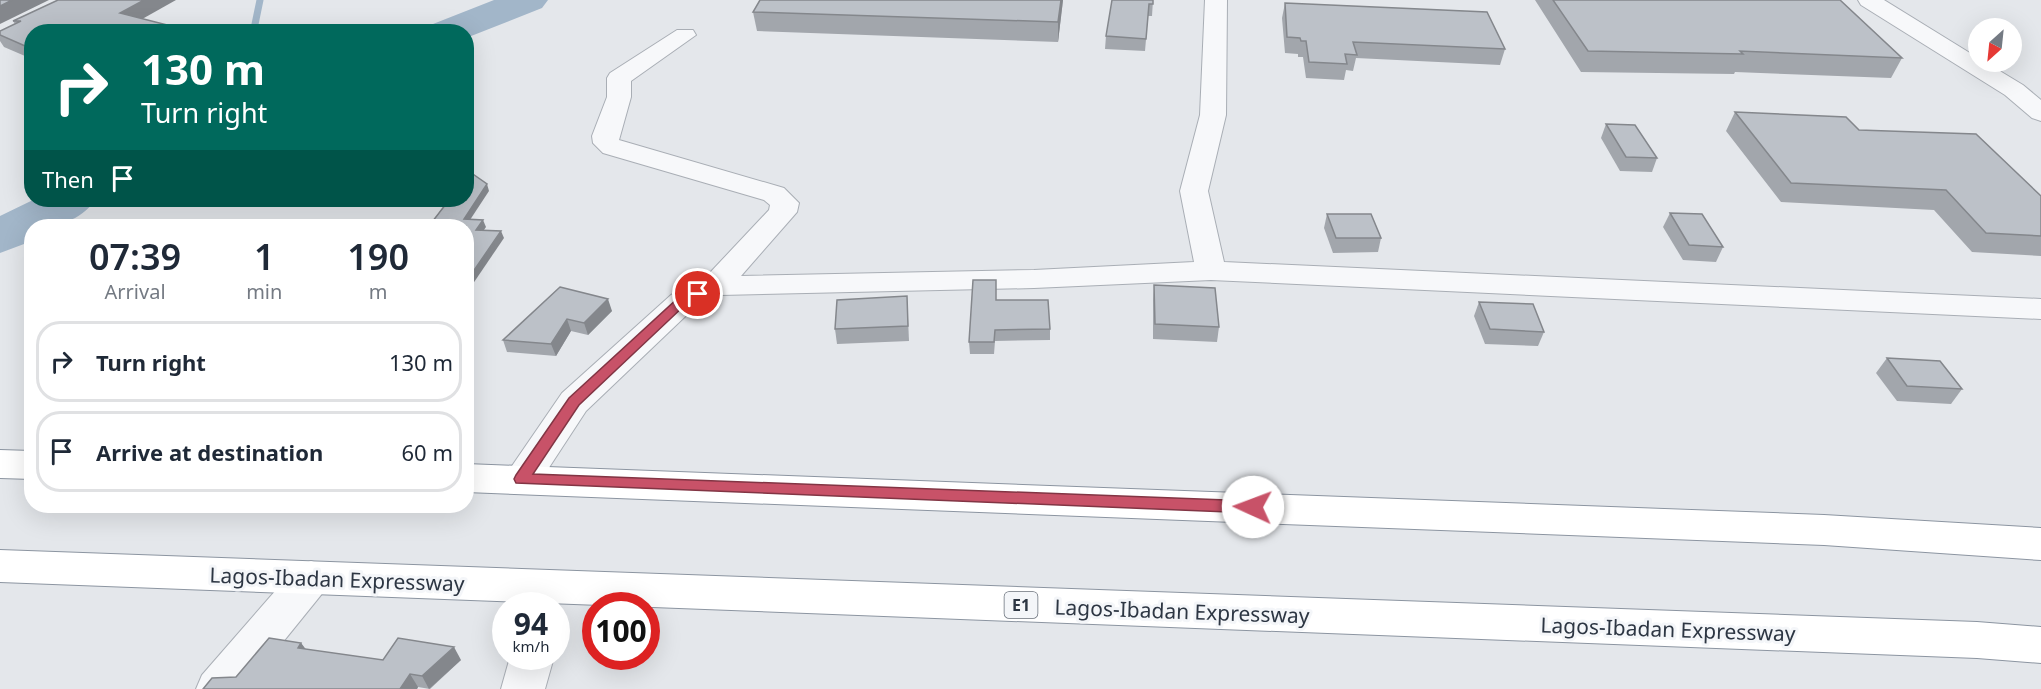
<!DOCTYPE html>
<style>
:root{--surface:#fff;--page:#f6f6f7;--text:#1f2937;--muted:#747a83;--line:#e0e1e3}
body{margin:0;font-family:"Noto Sans",sans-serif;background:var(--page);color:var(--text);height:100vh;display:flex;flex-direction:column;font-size:22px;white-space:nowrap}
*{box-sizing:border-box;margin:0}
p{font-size:20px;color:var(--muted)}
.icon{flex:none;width:33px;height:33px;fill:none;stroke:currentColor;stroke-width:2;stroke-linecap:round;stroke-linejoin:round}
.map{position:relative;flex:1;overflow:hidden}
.details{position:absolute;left:24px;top:219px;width:450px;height:294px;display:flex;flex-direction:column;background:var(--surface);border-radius:24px;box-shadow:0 6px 24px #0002}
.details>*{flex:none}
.banner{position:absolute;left:24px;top:24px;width:450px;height:183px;border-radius:24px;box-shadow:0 6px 24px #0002;background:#00695c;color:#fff;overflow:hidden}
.needle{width:39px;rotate:207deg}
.buttons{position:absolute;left:1968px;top:18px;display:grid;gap:12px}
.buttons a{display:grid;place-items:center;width:54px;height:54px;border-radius:50%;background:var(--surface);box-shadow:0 6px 24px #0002;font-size:30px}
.speed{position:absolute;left:492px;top:592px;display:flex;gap:12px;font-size:30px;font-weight:700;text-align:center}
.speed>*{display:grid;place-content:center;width:78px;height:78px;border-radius:50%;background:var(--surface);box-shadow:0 6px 24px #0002;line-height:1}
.speed small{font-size:15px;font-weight:400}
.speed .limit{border:9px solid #d22;background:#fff;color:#111}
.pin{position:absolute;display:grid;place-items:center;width:51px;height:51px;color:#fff;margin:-26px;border:3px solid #fff;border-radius:50%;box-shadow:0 2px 6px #0007}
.me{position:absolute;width:66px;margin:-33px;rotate:272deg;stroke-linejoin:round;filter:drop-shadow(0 0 4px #0008)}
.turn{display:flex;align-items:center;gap:21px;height:126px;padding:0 18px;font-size:27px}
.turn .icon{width:78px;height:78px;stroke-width:2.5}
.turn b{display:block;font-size:42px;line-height:51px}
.then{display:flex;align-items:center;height:57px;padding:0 18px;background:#0003;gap:12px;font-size:22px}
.eta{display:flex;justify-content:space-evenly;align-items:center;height:102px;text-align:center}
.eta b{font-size:36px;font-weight:600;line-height:42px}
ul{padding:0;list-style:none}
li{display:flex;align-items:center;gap:18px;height:81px;margin:0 12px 9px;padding:0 6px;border:3px solid var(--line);border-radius:24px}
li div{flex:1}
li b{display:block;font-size:22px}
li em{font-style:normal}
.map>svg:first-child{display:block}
</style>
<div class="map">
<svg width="2041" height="689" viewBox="0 0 2041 689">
<rect width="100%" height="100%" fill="#e4e7eb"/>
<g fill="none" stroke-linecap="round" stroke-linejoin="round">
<polyline stroke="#a2b6c9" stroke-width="7" points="259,32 254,29 260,0"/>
<g fill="#a2b6c9" fill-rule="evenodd">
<polygon points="494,0 548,0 542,8 466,38 466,32 427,32 433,24"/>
<path d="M33,200H95C80,222 57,226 32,226V241L0,253V216Z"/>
</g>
<g stroke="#a9aeb5" stroke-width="2">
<g id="minor">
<polygon points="1205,0 1227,0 1226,115 1208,191 1224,262 2041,299 2041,319 1211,280 1034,288 721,295 693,309 586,411 535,489 522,493 509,489 503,479 562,393 671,295 704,279 769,210 770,205 764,200 603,153 593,143 592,136 607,97 607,78 610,73 677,30 693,30 696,35 631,81 631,97 619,140 784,188 799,203 797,212 741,276 1034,270 1194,262 1180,191 1200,115"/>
<polygon points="1858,0 1884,0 1978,58 1978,62 1985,62 2023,85 2041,100 2041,121 2032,118 2005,95 1861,5"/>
<polygon points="311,561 325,566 331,578 325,590 245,689 196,689 202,675 297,566"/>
<polygon points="510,657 554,657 545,689 501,689"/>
</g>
</g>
<g stroke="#8c95a1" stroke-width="2">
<g id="highway">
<polygon points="0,450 32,451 32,479 0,478"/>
<polygon points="466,464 1824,515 2041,528 2041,560 1824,545 466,492"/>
<polygon points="0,550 1977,622 2041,627 2041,663 1977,658 0,582"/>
</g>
</g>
<use href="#minor" fill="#f7f8fa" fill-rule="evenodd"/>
<use href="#highway" fill="#fff" fill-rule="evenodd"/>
</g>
<g fill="#a2a6ac">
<polygon points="58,0 32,32 32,59 4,47 0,41 0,31 15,24 13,21"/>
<polygon points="1063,0 1058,42 757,31 753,12"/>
<polygon points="1153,0 1152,16 1148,16 1145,51 1105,49 1106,36"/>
<polygon points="1535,0 1553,0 1902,58 1891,78 1735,72 1734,74 1581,72"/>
<polygon points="1285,3 1505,49 1500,65 1356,58 1353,71 1346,70 1344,80 1306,78 1303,57 1298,57 1298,54 1285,53 1282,18"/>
<polygon points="1735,112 1859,130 2041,196 2041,256 1972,252 1934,210 1781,202 1726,131"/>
<polygon points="1606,124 1657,158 1652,172 1620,171 1601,138"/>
<polygon points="1670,213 1723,247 1716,262 1683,260 1663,227"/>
<polygon points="1327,214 1381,238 1378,252 1333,253 1324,228"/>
<polygon points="1154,285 1219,327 1217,342 1153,339 1153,300"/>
<polygon points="560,287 612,311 588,335 571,331 556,356 507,352 503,340"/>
<polygon points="907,296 909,341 837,344 835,329"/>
<polygon points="996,300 1050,329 1050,340 995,341 994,354 970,354 969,342"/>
<polygon points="1479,302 1544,332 1538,346 1485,344 1474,316"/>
<polygon points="1887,358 1962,389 1951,404 1897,401 1876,373"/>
<polygon points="301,643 305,649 383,660 461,660 430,689 418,687 417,689 203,689 236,677"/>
</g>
<g fill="#84878c">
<polygon points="12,0 49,0 0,24 0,6"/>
<polygon points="144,0 176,0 128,27 120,13"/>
<polygon points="1061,0 1063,0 1058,42 1058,22"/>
<polygon points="175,27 177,32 165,32"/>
<polygon points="487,184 489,191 466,226 464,219"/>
<polygon points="483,220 486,227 479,237 476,230"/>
<polygon points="501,231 504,238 466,294 466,282"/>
<polygon points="608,299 612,311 588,335 584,323"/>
<polygon points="567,319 571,331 556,356 551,344"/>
<polygon points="301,643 311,656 298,648"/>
<polygon points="454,647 461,660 429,689 422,676"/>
<polygon points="410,674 418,687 417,689 400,689"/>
</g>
<g fill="#bcc1c8" stroke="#84878c" stroke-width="1.5">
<polygon points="0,0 12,0 0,6"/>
<polygon points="58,0 144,0 120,13 175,27 165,32 32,32 32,49 0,35 0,31 21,21 13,21"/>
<polygon points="760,0 1061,0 1058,22 753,12"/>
<polygon points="1112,0 1153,0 1153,4 1149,4 1146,39 1106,36"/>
<polygon points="1553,0 1840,0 1902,58 1740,51 1743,54 1588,51"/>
<polygon points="1285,3 1487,12 1505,49 1353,42 1357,55 1345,54 1347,64 1309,62 1306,41 1301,41 1300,38 1287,37"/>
<polygon points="1735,112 1846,117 1859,130 1976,134 2041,196 2041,236 1986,233 1946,190 1791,183"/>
<polygon points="1606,124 1635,125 1657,158 1626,157"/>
<polygon points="470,172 487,184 464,219 483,220 476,230 501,231 466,282 466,226 429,226 449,200 466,200 466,177"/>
<polygon points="1670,213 1702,214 1723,247 1689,245"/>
<polygon points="1327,214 1371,214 1381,238 1336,238"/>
<polygon points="973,280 996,280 996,300 1048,300 1050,329 995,330 994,342 969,342"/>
<polygon points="1154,285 1215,288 1219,327 1155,324"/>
<polygon points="560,287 608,299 584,323 567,319 551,344 503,340"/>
<polygon points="907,296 908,326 835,329 837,300"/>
<polygon points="1479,302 1533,304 1544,332 1490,329"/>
<polygon points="1887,358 1940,361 1962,389 1907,386"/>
<polygon points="269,638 301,643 298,648 383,660 398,638 454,647 422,676 410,674 400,689 203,689 212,678 236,677"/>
</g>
<polygon fill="#c85268" stroke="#823544" stroke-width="1.5" points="698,290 705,294 686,304 579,405 533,474 1253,501 1261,507 1253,513 516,483 514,479 516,475 569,398 677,299"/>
<g text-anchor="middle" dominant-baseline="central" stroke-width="6" stroke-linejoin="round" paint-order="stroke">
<rect fill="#f4f6f9" stroke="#69707a" stroke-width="1.5" x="1004.5" y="592" width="33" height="26" rx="4.5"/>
<g font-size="16" font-weight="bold" fill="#2d3643">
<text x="1021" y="605">E1</text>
</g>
<g font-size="21" fill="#2d3643" stroke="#f4f6f9">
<text transform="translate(337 579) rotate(2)">Lagos-Ibadan Expressway</text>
<text transform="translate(1182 611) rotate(2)">Lagos-Ibadan Expressway</text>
<text transform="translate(1668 629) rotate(2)">Lagos-Ibadan Expressway</text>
</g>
</g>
</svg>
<div class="buttons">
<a><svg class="needle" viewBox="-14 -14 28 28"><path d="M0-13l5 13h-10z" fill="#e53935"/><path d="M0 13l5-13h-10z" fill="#747a83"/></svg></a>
</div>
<div class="speed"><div>94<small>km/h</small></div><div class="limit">100</div></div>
<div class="pin" style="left:698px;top:294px;background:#d93025"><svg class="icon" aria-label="arrive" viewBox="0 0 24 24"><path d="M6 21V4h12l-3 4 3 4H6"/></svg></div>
<svg class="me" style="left:1253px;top:507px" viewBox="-20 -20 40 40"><circle r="19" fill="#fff"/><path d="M0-13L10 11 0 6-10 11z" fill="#c85268"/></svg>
<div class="banner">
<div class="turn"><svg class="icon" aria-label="right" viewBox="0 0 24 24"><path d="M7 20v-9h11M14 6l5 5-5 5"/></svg><div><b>130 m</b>Turn right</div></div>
<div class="then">Then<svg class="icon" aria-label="arrive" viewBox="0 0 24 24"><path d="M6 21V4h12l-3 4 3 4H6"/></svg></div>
</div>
<section class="details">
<div class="eta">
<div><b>07:39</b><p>Arrival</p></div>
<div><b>1</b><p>min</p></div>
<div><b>190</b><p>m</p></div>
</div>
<ul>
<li><svg class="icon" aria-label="right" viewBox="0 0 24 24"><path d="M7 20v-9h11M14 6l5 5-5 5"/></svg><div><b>Turn right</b></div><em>130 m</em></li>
<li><svg class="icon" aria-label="arrive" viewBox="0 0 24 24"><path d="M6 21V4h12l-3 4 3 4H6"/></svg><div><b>Arrive at destination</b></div><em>60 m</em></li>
</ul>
</section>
</div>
